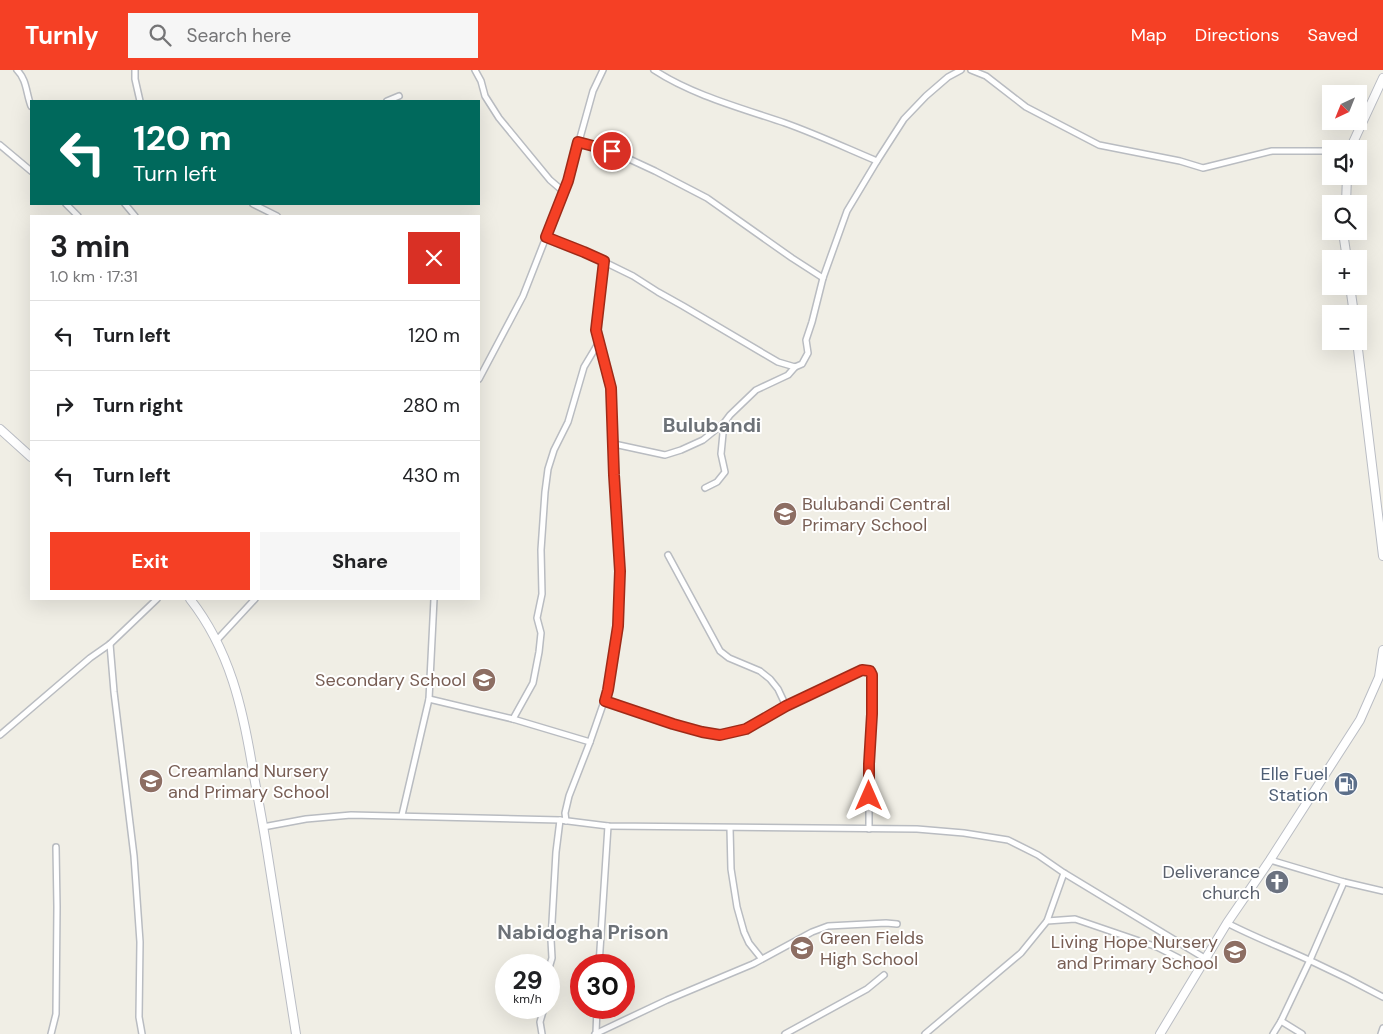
<!DOCTYPE html>
<meta charset="utf-8">
<style>
:root{--surface:#fff;--page:#f6f6f6;--text:#202124;--muted:#757577;--line:#e0e0e0;--accent:#f54025}
body{margin:0;font-family:"DM Sans",sans-serif;background:var(--page);color:var(--text);height:100vh;display:flex;flex-direction:column;font-size:19px;white-space:nowrap}
*{box-sizing:border-box;margin:0}
p{font-size:16px;color:var(--muted)}
.icon{flex:none;width:28px;height:28px;fill:none;stroke:currentColor;stroke-width:2;stroke-linecap:round;stroke-linejoin:round}
.map{position:relative;flex:1;overflow:hidden}
.drawer{position:absolute;left:30px;top:145px;width:450px;height:385px;display:flex;flex-direction:column;background:var(--surface);border-radius:0px;box-shadow:0 5px 20px #0002}
.drawer>*{flex:none}
.guide{position:absolute;left:30px;top:30px;width:450px;height:105px;border-radius:0px;box-shadow:0 5px 20px #0002;background:#00695c;color:#fff;overflow:hidden}
.needle{width:32px;rotate:223deg}
.tools{position:absolute;left:1322px;top:15px;display:grid;gap:10px}
.tools a{display:grid;place-items:center;width:45px;height:45px;border-radius:0px;background:var(--surface);box-shadow:0 5px 20px #0002;font-size:25px}
.speed{position:absolute;left:495px;top:884px;display:flex;gap:10px;font-size:25px;font-weight:700;text-align:center}
.speed>*{display:grid;place-content:center;width:65px;height:65px;border-radius:50%;background:var(--surface);box-shadow:0 5px 20px #0002;line-height:1}
.speed small{font-size:12px;font-weight:400}
.speed .limit{border:8px solid #d22;background:#fff;color:#111}
.pin{position:absolute;display:grid;place-items:center;width:42px;height:42px;color:#fff;margin:-21px;border:2px solid #fff;border-radius:50%;box-shadow:0 1px 5px #0007}
.me{position:absolute;width:55px;margin:-28px;rotate:0deg;stroke-linejoin:round;filter:drop-shadow(0 0 4px #0008)}
.turn{display:flex;align-items:center;gap:18px;height:105px;padding:0 20px;font-size:22px}
.turn .icon{width:65px;height:65px;stroke-width:2.5}
.turn b{display:block;font-size:35px;line-height:42px}
.round{display:grid;place-items:center;flex:none;width:52px;height:52px;border-radius:0px;background:var(--page)}
.head{display:flex;align-items:center;justify-content:space-between;height:85px;padding:0 20px}
h1{font-size:30px;font-weight:700;line-height:38px}
.action{display:flex;gap:10px;margin-top:auto;padding:10px 20px}
.action a{flex:1;height:58px;border-radius:0px;background:var(--accent);color:#fff;font-size:20px;font-weight:700;line-height:58px;text-align:center}
.action a+a{background:var(--page);color:var(--text)}
ul{padding:0;list-style:none}
li{display:flex;align-items:center;gap:15px;height:70px;padding:0 20px;border-top:1px solid var(--line)}
li div{flex:1}
li b{display:block;font-size:19px}
li em{font-style:normal}
header{display:flex;align-items:center;gap:30px;box-sizing:border-box;height:70px;padding:0 25px;background:var(--accent);color:#fff}
header strong{font-size:24px}
nav{display:flex;gap:28px;margin-inline-start:auto;font-size:18px}
.search{width:350px;height:45px;background:var(--page);display:flex;align-items:center;gap:12px;box-sizing:border-box;padding:0 18px;border-radius:0px;color:var(--muted);font-size:19px}
.map>svg:first-child{display:block}
</style>
<header>
<strong>Turnly</strong>
<div class="search"><svg class="icon" aria-label="search" viewBox="0 0 24 24"><circle cx="10" cy="10" r="6"/><path d="M15 15l6 6"/></svg>Search here</div>
<nav><a>Map</a><a>Directions</a><a>Saved</a></nav>
</header>
<div class="map">
<svg width="1383" height="964" viewBox="0 0 1383 964">
<rect width="100%" height="100%" fill="#f0eee5"/>
<g fill="none" stroke-linecap="round" stroke-linejoin="round">
<g stroke="#b9bcc1" stroke-width="8">
<g id="street">
<path d="M17,0C27,10 26,23 31,36"/>
<polyline points="135,0 135,9 140,31"/>
<polyline points="475,0 481,11 485,26 499,48 550,110 564,122"/>
<path d="M654,0C692,25 741,38 785,53C816,64 846,78 877,91"/>
<polyline points="971,0 986,6 1026,37 1099,75 1180,91 1203,98 1272,81 1331,81"/>
<polyline points="387,31 399,26"/>
<polyline points="579,72 612,81 655,101 707,128 792,188 823,208"/>
<polyline points="0,75 31,101"/>
<polyline points="66,134 78,146"/>
<polyline points="125,134 135,146"/>
<polyline points="253,134 277,146"/>
<polyline points="546,167 584,182 633,206 658,222 683,236 778,292 795,297 802,294 808,283 806,270 812,252 823,208 847,141 877,91 904,49 926,26 948,7 961,0"/>
<polyline points="479,309 523,226 568,111 593,21 603,0"/>
<polyline points="614,374 665,385 681,380 703,370 724,353"/>
<polyline points="705,418 717,412 725,402 721,384 724,353 730,345 756,320 788,305 795,297"/>
<polyline points="668,485 720,581 729,588 760,601 770,609 778,619 786,636"/>
<polyline points="217,570 255,529"/>
<polyline points="110,574 114,622 134,786 140,872 139,947 142,964"/>
<polyline points="429,629 513,649 590,672"/>
<polyline points="605,631 673,654 703,662 720,665 746,659 786,636 862,600 870,601 872,605 872,644 869,694 869,759"/>
<polyline points="513,649 533,613 539,582 541,563 537,548 542,524 541,480 545,422 548,399 554,380 568,352 584,297 599,272"/>
<polyline points="0,665 90,588 110,574 157,529"/>
<polyline points="402,745 429,629 434,529"/>
<polyline points="566,751 565,743 569,726 590,672 608,620 618,556 620,501 614,405 611,318 596,260 604,191"/>
<polyline points="263,757 306,749 351,745 560,750 608,756 917,759 964,763 1008,770 1038,785 1064,803 1206,889"/>
<polyline points="730,758 731,799 737,837 744,862 749,873 761,888"/>
<polyline points="1270,790 1344,812 1383,821"/>
<polyline points="1047,851 1064,803"/>
<path d="M1227,853C1254,867 1283,878 1311,891C1335,902 1359,914 1383,927"/>
<polyline points="599,895 608,756"/>
<polyline points="549,910 549,898 552,888 551,870 556,782 560,750"/>
<polyline points="596,963 597,938"/>
<polyline points="51,964 56,944 57,837 56,777"/>
<polyline points="542,964 540,952 544,938"/>
<polyline points="595,964 667,930 753,894 812,862 828,856 886,853 897,854"/>
<polyline points="785,964 867,919 884,905"/>
<polyline points="925,964 1021,883 1047,851 1075,849 1157,877 1200,899"/>
<polyline points="1273,964 1281,951"/>
<polyline points="1302,964 1281,951 1310,890 1344,812"/>
<polyline points="1381,964 1383,958"/>
</g>
</g>
<g stroke="#babdc4" stroke-width="10">
<g id="secondary">
<polyline points="1350,79 1383,8"/>
<polyline points="1346,134 1347,106"/>
<polyline points="1344,161 1344,169 1347,189"/>
<polyline points="1350,216 1354,244"/>
<polyline points="1357,271 1383,486"/>
<polyline points="0,359 31,387"/>
<path d="M190,529C230,580 243,639 253,701C258,728 263,754 267,780C277,841 286,903 296,964"/>
<polyline points="1160,964 1227,853 1270,790 1360,650 1379,607 1383,580"/>
</g>
</g>
<use href="#street" stroke="#fff" stroke-width="5"/>
<use href="#secondary" stroke="#fff" stroke-width="8"/>
</g>
<g fill="none" stroke-linecap="round" stroke-linejoin="round">
<g stroke="#9f2a18" stroke-width="12">
<polyline id="route" points="612,81 578,72 568,111 546,167 584,182 604,191 596,260 611,318 614,405 620,501 618,556 608,620 605,631 673,654 702,662 720,665 746,659 786,636 862,600 870,601 872,605 872,644 869,694 869,726"/>
</g>
<use href="#route" stroke="#f54025" stroke-width="9"/>
</g>
<defs>
<g id="school-disc" transform="scale(1.25)"><circle r="9.5" fill="#8d6e63" stroke="#fff"/><path d="M0-5L7-2L0 1L-7-2ZM-4 1L0 2.5L4 1V4Q0 6-4 4Z" fill="#fff"/></g>
<g id="fuel-disc" transform="scale(1.25)"><circle r="9.5" fill="#5c6f8a" stroke="#fff"/><path d="M-5.5-6h7V0h2V4h1.3V-2.5L3-4.5l.8-.8L6-3V5H2.5V1h-1V6h-7ZM-4.2-4.7v3.2H.2V-4.7Z" fill="#fff"/></g>
<g id="church-disc" transform="scale(1.25)"><circle r="9.5" fill="#6b7280" stroke="#fff"/><path d="M-1.2-6h2.4v3.5h3.3v2.4h-3.3V6h-2.4V-.1h-3.3v-2.4h3.3Z" fill="#fff"/></g>
</defs>
<g fill-rule="evenodd">
<use href="#school-disc" x="785" y="444"/>
<use href="#school-disc" x="484" y="610"/>
<use href="#school-disc" x="151" y="711"/>
<use href="#fuel-disc" x="1346" y="714"/>
<use href="#church-disc" x="1277" y="812"/>
<use href="#school-disc" x="802" y="878"/>
<use href="#school-disc" x="1235" y="882"/>
</g>
<g text-anchor="middle" dominant-baseline="central" stroke-width="4" stroke-linejoin="round" paint-order="stroke">
<g font-size="18" fill="#785e54" stroke="#fff" text-anchor="start">
<text x="802" y="434">Bulubandi Central<tspan x="802" dy="21">Primary School</tspan></text>
<text x="466" y="610" text-anchor="end">Secondary School</text>
<text x="168" y="701">Creamland Nursery<tspan x="168" dy="21">and Primary School</tspan></text>
<text x="820" y="868">Green Fields<tspan x="820" dy="21">High School</tspan></text>
<text x="1218" y="872" text-anchor="end">Living Hope Nursery<tspan x="1218" dy="21">and Primary School</tspan></text>
</g>
<g font-size="18" fill="#4e5e75" stroke="#fff" text-anchor="end">
<text x="1328" y="704">Elle Fuel<tspan x="1328" dy="21">Station</tspan></text>
</g>
<g font-size="18" fill="#5b616d" stroke="#fff" text-anchor="end">
<text x="1260" y="802">Deliverance<tspan x="1260" dy="21">church</tspan></text>
</g>
<g font-size="20" font-weight="bold" fill="#6d7278" stroke="#fff">
<text x="712" y="355">Bulubandi</text>
<text x="583" y="862">Nabidogha Prison</text>
</g>
</g>
</svg>
<div class="tools">
<a><svg class="needle" viewBox="-14 -14 28 28"><path d="M0-13l5 13h-10z" fill="#e53935"/><path d="M0 13l5-13h-10z" fill="#757577"/></svg></a>
<a><svg class="icon" aria-label="sound" viewBox="0 0 24 24"><path d="M4 9h4l5-4v14l-5-4H4zM17 9q2 3 0 6"/></svg></a>
<a><svg class="icon" aria-label="search" viewBox="0 0 24 24"><circle cx="10" cy="10" r="6"/><path d="M15 15l6 6"/></svg></a>
<a>+</a>
<a>−</a>
</div>
<div class="speed"><div>29<small>km/h</small></div><div class="limit">30</div></div>
<div class="pin" style="left:612px;top:81px;background:#d93025"><svg class="icon" aria-label="arrive" viewBox="0 0 24 24"><path d="M6 21V4h12l-3 4 3 4H6"/></svg></div>
<svg class="me" style="left:869px;top:726px" viewBox="-20 -20 40 40"><path d="M0-17L14 15 0 8-14 15z" fill="#f54025" stroke="#fff" stroke-width="4"/></svg>
<div class="guide">
<div class="turn"><svg class="icon" aria-label="left" viewBox="0 0 24 24"><path d="M17 20v-9H6M10 6l-5 5 5 5"/></svg><div><b>120 m</b>Turn left</div></div>
</div>
<section class="drawer">
<div class="head"><div><h1>3 min</h1><p>1.0 km · 17:31</p></div><a class="round" style="background:#d93025;color:#fff"><svg class="icon" aria-label="close" viewBox="0 0 24 24"><path d="M6 6l12 12M18 6L6 18"/></svg></a></div>
<ul>
<li><svg class="icon" aria-label="left" viewBox="0 0 24 24"><path d="M17 20v-9H6M10 6l-5 5 5 5"/></svg><div><b>Turn left</b></div><em>120 m</em></li>
<li><svg class="icon" aria-label="right" viewBox="0 0 24 24"><path d="M7 20v-9h11M14 6l5 5-5 5"/></svg><div><b>Turn right</b></div><em>280 m</em></li>
<li><svg class="icon" aria-label="left" viewBox="0 0 24 24"><path d="M17 20v-9H6M10 6l-5 5 5 5"/></svg><div><b>Turn left</b></div><em>430 m</em></li>
</ul>
<div class="action"><a>Exit</a><a>Share</a></div>
</section>
</div>
